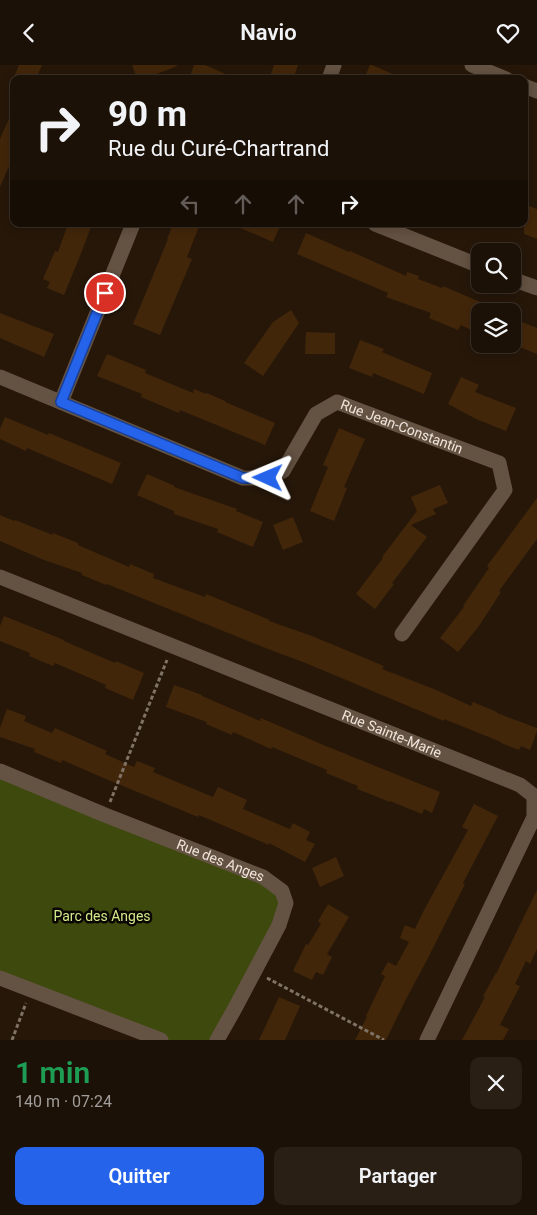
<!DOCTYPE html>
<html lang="fr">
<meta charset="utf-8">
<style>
:root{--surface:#1c1107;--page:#291f15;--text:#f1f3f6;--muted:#a09d9b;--line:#3a3128;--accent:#2563eb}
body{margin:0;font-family:Roboto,sans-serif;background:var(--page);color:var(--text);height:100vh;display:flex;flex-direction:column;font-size:19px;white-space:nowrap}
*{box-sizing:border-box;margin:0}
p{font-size:16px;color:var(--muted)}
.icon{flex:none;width:28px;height:28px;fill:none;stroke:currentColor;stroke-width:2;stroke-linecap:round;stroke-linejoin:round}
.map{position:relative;height:975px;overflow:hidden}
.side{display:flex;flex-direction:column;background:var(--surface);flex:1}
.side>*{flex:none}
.top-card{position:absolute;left:10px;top:10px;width:518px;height:152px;border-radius:10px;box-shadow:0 2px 12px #0003,0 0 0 1px var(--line);background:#1c1107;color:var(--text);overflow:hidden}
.fabs{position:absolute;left:471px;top:178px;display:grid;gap:10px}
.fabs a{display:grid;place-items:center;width:50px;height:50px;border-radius:10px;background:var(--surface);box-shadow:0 2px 12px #0003,0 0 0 1px var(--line);font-size:25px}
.pin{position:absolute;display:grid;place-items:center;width:42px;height:42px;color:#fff;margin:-21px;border:2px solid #fff;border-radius:50%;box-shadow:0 1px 5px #0007}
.me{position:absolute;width:55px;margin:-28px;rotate:271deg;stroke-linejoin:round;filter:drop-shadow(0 0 4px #0008)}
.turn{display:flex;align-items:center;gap:18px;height:105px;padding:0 15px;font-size:22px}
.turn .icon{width:65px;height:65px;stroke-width:2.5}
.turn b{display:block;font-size:35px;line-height:42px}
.lanes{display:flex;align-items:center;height:48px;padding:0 15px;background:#0003;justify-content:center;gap:25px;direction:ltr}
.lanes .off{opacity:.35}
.round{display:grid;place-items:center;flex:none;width:52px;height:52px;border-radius:10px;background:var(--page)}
.headline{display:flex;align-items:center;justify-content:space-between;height:85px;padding:0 15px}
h1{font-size:30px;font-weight:600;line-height:38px;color:#1e9e55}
.cta{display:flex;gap:10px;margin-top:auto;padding:10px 15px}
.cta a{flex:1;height:58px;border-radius:10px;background:var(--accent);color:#fff;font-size:20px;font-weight:600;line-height:58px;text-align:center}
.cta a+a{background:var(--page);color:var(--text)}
header{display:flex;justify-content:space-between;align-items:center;height:65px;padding:0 15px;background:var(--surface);font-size:22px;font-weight:600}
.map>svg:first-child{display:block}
</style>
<header><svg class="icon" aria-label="back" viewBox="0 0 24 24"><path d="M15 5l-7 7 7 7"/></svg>Navio<svg class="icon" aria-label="heart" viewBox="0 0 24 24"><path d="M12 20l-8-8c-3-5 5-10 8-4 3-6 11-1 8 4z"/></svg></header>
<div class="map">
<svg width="537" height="975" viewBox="0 0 537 975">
<rect width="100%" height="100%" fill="#261709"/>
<polygon fill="#3d490d" points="0,706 263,812 286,838 217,975 161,975 0,913"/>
<g fill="#42260a">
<polygon points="19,0 42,0 36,14 13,14"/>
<polygon points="132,0 177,0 177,1 144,14 137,14"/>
<polygon points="194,0 205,0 237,14 189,14"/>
<polygon points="274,0 298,0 293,14 269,14"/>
<polygon points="370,0 372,0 404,14 364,14"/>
<polygon points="14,42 14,90 0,122 0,74"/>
<polygon points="524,139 537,144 537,174 524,169"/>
<polygon points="68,159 92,159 82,186 64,230 47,223 50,217 43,214 55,186 58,187"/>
<polygon points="173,159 200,159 187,192 192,194 160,270 133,259 168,174 167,174"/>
<polygon points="231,159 281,159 273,177"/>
<polygon points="306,168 349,187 350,186 406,211 407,207 419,211 418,214 442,223 443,221 485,239 481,246 480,246 480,249 473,266 461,260 458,265 429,253 431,248 386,232 388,228 297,189"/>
<polygon points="291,245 299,258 263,311 244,298 273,257"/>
<polygon points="0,248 54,269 44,292 0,273"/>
<polygon points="512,253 537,263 537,289 512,279"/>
<polygon points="306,267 335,268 335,289 305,289"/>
<polygon points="360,275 384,284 382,287 432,308 424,329 373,308 372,312 349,303"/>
<polygon points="107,289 146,305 145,308 193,328 194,324 206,329 207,328 225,336 225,337 275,358 265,380 180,345 179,348 141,332 142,329 97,311"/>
<polygon points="461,312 479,320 475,327 516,343 506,366 476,354 448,339"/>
<polygon points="5,352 48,370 49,368 121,398 112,419 27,383 26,386 0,374 0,364"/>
<polygon points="339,363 365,374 344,422 347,423 334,456 310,446 328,402 323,400"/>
<polygon points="147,409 175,421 174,422 237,444 236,446 263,457 253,482 217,467 218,464 174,449 174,446 137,430"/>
<polygon points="440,420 448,438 433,444 436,449 411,460 427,472 392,518 394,519 375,544 356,529 383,493 382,492 417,446 411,432"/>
<polygon points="537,433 537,474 499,526 501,527 479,561 458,587 440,573 464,542 463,541 489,503 487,501"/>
<polygon points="0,450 14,456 15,455 53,470 53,468 78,478 78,480 129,502 130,499 154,509 153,513 205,532 206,529 270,555 269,556 312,571 384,601 382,604 434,624 471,641 473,637 497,647 497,648 537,663 537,666 530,685 521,681 519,685 501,678 501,677 444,654 444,656 303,597 273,586 107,519 106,520 82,510 82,508 44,495 0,476"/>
<polygon points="293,452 303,477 283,485 273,460"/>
<polygon points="4,551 64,575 64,576 115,598 116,596 144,608 133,635 105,623 106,620 55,598 53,601 29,591 30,588 0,576 0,561"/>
<polygon points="174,620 202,630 202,631 260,656 261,653 321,679 440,727 432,748 424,744 422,749 390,736 390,737 357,724 358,721 326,708 327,705 272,682 271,684 233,667 232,670 206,659 207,657 166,642"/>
<polygon points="7,644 26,651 24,656 52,668 55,663 107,686 105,689 134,702 137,696 155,703 153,707 213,732 218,722 247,735 243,744 290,764 293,758 310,767 306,775 315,779 305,797 269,778 269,780 199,750 198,752 106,714 62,695 61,698 34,687 35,684 0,672 0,663"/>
<polygon points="474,739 498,751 463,818 465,819 428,893 405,936 386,975 355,975 367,952 366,951 385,911 381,909 388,897 396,901 409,877 400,873 405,860 415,864 423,847 468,765 462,762"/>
<polygon points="336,792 344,811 320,822 312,803"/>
<polygon points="537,825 537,884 530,899 526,896 515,919 520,921 500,960 509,964 503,975 462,975 485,932 483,931 496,908 496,909"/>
<polygon points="328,839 349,852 327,889 332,892 323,910 316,907 312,915 293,906 306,879 308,880 321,859 318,856"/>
<polygon points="279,932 300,941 285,975 259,975"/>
</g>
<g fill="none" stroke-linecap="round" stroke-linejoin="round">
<g stroke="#7f7266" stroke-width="3" stroke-dasharray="4 2.5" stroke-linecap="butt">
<polyline points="110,737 167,595"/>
<polyline points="267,913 384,975"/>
<polyline points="12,975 26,938"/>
</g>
<g stroke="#645242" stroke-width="15">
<polyline points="472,0 506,14"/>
<polyline points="329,14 334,0"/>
<polyline points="524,21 537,26"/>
<polyline points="375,159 480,201"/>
<polyline points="512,214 537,223"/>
<path id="s1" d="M0,312L243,413H268L283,406L316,349L337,337L499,398L505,425L402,569"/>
<polyline points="61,337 133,159"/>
<path id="s2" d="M0,512L520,720L534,731V752L427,975"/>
<path id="s3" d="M0,706L105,750L263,812L282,826L286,838L279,860L234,945L217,975"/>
<polyline points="0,913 161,975"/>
</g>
</g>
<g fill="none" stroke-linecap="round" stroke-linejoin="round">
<g stroke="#184099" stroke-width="12">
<polyline id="route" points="105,228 61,337 243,413 268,413"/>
</g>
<use href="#route" stroke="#2563eb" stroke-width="9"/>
</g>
<g text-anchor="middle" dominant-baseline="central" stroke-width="5" stroke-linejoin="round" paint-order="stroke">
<g font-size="14" fill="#f1e6dd" stroke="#0a0502">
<text stroke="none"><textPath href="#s1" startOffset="464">Rue Jean-Constantin</textPath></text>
<text stroke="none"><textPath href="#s2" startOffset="422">Rue Sainte-Marie</textPath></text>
<text stroke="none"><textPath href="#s3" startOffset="238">Rue des Anges</textPath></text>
</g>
<g font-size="14" fill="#d2ea88" stroke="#0a0502">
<text x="102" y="851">Parc des Anges</text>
</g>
</g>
</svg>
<div class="fabs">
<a><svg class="icon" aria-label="search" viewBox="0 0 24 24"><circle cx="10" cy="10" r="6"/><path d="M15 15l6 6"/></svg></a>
<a><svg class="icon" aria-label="layers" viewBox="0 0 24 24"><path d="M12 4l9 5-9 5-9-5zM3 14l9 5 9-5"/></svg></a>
</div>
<div class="pin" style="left:105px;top:228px;background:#d93025"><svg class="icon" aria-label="arrive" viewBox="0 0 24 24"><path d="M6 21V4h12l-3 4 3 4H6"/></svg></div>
<svg class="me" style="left:268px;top:413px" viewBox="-20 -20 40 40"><path d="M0-17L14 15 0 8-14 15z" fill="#2563eb" stroke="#fff" stroke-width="4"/></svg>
<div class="top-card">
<div class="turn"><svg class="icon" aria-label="right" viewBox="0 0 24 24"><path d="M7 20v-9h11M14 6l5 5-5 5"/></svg><div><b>90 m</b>Rue du Curé-Chartrand</div></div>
<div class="lanes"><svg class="icon off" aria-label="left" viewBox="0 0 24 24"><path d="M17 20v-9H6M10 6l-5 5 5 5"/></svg><svg class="icon off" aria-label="ahead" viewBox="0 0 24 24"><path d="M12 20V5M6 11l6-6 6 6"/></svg><svg class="icon off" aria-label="ahead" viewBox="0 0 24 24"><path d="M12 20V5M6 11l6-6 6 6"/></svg><svg class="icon" aria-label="right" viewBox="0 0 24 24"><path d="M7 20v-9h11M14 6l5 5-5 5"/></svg></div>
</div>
</div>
<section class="side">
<div class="headline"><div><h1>1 min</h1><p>140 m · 07:24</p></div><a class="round"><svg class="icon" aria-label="close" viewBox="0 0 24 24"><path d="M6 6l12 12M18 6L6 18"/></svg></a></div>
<div class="cta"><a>Quitter</a><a>Partager</a></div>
</section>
